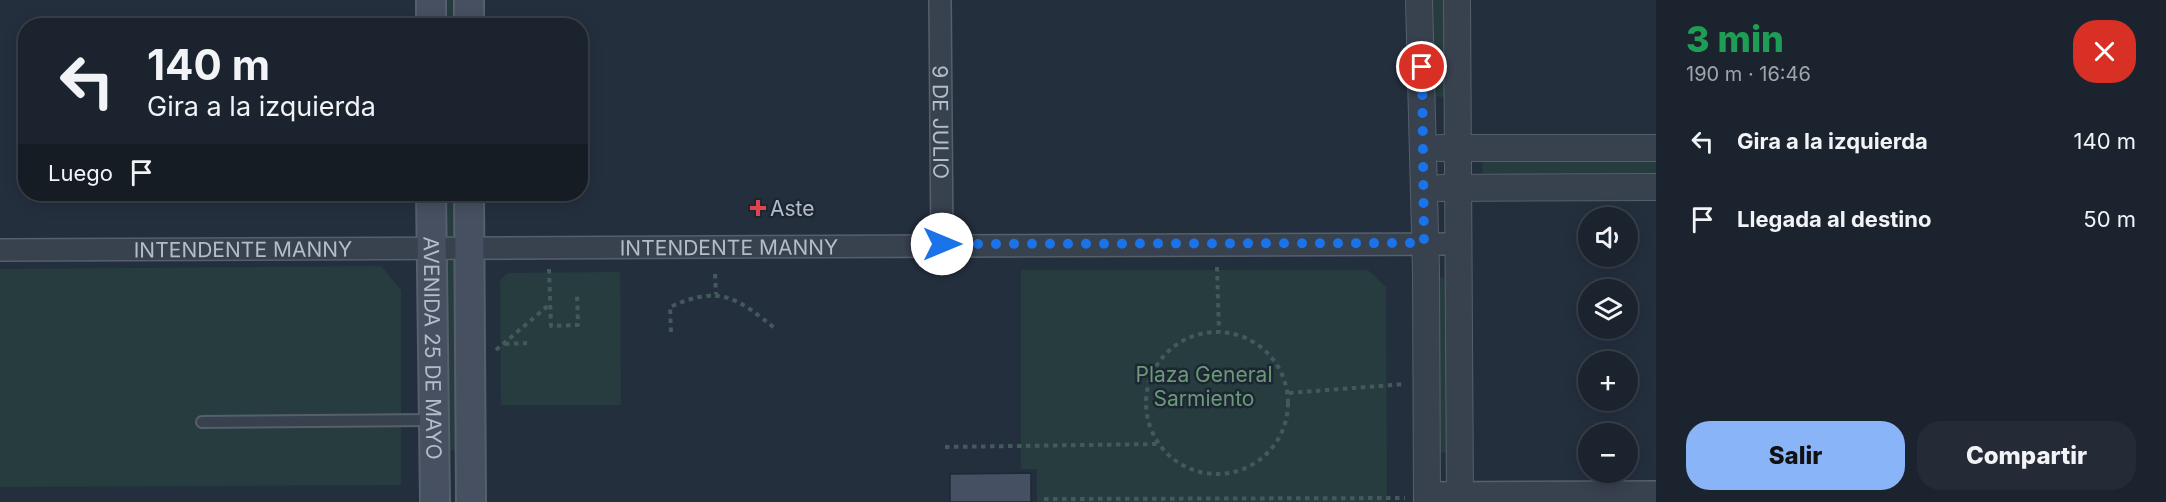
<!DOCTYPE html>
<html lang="es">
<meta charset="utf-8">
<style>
:root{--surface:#1b232e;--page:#242b36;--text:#f1f3f6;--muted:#a0a4aa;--line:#39404a;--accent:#8ab4f8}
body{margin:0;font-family:Inter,sans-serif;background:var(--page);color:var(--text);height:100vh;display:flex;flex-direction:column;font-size:22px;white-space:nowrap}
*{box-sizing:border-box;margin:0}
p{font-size:20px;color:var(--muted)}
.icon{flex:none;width:33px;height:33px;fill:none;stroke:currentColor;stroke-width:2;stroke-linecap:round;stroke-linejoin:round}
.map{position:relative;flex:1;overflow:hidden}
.drawer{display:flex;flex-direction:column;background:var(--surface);width:510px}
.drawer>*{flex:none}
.banner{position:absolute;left:18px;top:18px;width:570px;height:183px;border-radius:24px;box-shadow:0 3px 15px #0003,0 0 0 2px var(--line);background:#1b232e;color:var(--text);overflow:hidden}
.tools{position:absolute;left:1578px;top:207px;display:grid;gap:12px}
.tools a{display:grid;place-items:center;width:60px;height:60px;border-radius:50%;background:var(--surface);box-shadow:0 3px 15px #0003,0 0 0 2px var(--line);font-size:30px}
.pin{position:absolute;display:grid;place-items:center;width:51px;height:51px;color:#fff;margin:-26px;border:3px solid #fff;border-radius:50%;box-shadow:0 2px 6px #0007}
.me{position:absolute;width:66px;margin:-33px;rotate:90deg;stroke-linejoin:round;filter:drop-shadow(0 0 4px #0008)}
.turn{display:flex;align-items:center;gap:21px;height:126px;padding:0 30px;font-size:27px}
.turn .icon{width:78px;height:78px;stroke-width:2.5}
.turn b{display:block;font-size:42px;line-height:51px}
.then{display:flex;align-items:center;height:57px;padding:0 30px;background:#0003;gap:12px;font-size:22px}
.round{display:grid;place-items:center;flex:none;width:63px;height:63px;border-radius:24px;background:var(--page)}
.summary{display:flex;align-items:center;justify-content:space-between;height:102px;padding:0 30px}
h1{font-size:36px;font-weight:800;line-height:45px;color:#1e9e55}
.primary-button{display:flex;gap:12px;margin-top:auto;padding:12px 30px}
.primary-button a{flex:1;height:69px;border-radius:24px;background:var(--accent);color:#111;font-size:24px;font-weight:800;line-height:69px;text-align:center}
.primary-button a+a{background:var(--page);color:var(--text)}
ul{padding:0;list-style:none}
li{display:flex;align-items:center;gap:18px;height:78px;padding:0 30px}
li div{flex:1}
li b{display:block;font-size:22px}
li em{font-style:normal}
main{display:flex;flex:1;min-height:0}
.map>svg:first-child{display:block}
</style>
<main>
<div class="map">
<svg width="1656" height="502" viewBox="0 0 1656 502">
<rect width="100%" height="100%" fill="#242f3e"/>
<g fill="#263c3f">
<polygon points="431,0 469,0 469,25 431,26"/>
<polygon points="1426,0 1445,0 1445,97 1427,96"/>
<polygon points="1483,154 1656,154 1656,178 1482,179"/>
<polygon points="431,194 469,194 469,451 434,450"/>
<polygon points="381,266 401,290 401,485 0,487 0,269"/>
<polygon points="1021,270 1368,270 1386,287 1387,502 1037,502 1037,469 1021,469"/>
<polygon points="620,272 621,405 501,405 500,280 508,273"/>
<polygon points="1430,277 1449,278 1449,453 1431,452"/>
</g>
<polygon fill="#455162" stroke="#1f2835" stroke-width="1.5" points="1031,473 1031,502 950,502 950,474"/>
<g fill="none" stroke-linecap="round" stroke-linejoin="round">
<g stroke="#565f6c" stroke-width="14">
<polyline id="service" points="202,422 433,420"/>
</g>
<g stroke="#565f6c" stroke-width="24">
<g id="minor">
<path id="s1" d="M940,0L942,244"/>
<path id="s2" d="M0,250L1458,244"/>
<polyline points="1427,493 1656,492"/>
</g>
</g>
<g stroke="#565f6c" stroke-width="28">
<g id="tertiary">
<polyline points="1419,0 1426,272 1427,502"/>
<polyline points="1457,0 1460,502"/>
<polyline points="1440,148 1656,148"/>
<polyline points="1441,188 1656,187"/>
</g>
</g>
<g stroke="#565f6c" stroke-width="32">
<g id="secondary">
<polyline points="469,0 469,26"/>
<polyline points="431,26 431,0"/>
<path id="s3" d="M431,194L435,502"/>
<polyline points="469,194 471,502"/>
</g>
</g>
<g stroke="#44595c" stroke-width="4" stroke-dasharray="4.5 4.5" stroke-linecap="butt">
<polyline points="1217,267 1219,332"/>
<polyline points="549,269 551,326 578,325 577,294"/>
<polyline points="715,274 716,294"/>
<circle cx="1217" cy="403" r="71"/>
<path d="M671,332L670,307C721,284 737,298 777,330"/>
<polyline points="505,344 527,343"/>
<polyline points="496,350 550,304"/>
<polyline points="1289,393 1405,384"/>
<polyline points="945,447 1158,444"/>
<polyline points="1044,499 1405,498"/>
</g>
<use href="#service" stroke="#38414e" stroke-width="10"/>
<use href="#minor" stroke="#38414e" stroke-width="21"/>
<use href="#tertiary" stroke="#38414e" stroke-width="26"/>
<use href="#secondary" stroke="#465061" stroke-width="28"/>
</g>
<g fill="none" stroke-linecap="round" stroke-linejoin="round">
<polyline stroke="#1a73e8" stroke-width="10" stroke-dasharray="0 18" points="942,244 1424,243 1422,67"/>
</g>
<path fill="#e0444e" stroke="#1d2633" stroke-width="2" d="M755 199h6v6h6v6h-6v6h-6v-6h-6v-6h6z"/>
<g text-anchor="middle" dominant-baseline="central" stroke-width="5" stroke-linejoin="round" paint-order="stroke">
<g font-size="21" fill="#b4bcc9" stroke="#1d2633">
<text stroke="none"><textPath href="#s1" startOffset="122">9 DE JULIO</textPath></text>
<text stroke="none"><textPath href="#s2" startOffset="729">INTENDENTE MANNY</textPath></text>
<text stroke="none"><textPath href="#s2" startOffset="243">INTENDENTE MANNY</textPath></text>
<text stroke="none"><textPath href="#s3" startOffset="154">AVENIDA 25 DE MAYO</textPath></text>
</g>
<g font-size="21" fill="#b4bcc9" stroke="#1d2633" text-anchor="start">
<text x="770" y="208">Aste</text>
</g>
<g font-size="21" fill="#6b9a76" stroke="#1d2633">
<text x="1204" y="374">Plaza General<tspan x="1204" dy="24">Sarmiento</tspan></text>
</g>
</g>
</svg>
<div class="tools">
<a><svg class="icon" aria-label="sound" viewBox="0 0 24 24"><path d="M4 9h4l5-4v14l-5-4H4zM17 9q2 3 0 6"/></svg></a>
<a><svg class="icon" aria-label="layers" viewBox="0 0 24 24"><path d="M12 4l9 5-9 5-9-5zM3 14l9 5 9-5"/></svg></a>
<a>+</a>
<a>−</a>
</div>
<div class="pin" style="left:1422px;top:67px;background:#d93025"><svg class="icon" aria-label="arrive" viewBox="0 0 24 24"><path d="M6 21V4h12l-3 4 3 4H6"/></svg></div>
<svg class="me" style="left:942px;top:244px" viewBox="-20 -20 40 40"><circle r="19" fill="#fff"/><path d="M0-13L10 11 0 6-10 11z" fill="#1a73e8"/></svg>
<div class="banner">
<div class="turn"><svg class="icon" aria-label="left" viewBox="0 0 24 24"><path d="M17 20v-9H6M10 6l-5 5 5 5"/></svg><div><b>140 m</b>Gira a la izquierda</div></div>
<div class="then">Luego<svg class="icon" aria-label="arrive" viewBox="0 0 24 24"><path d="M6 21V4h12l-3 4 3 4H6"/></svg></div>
</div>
</div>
<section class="drawer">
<div class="summary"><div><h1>3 min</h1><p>190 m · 16:46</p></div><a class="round" style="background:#d93025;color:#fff"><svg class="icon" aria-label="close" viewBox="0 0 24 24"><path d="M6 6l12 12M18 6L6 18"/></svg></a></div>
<ul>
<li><svg class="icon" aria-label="left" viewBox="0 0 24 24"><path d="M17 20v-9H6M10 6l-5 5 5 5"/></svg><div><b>Gira a la izquierda</b></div><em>140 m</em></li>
<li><svg class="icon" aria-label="arrive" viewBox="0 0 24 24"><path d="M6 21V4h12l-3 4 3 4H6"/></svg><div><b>Llegada al destino</b></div><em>50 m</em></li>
</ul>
<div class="primary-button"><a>Salir</a><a>Compartir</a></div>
</section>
</main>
